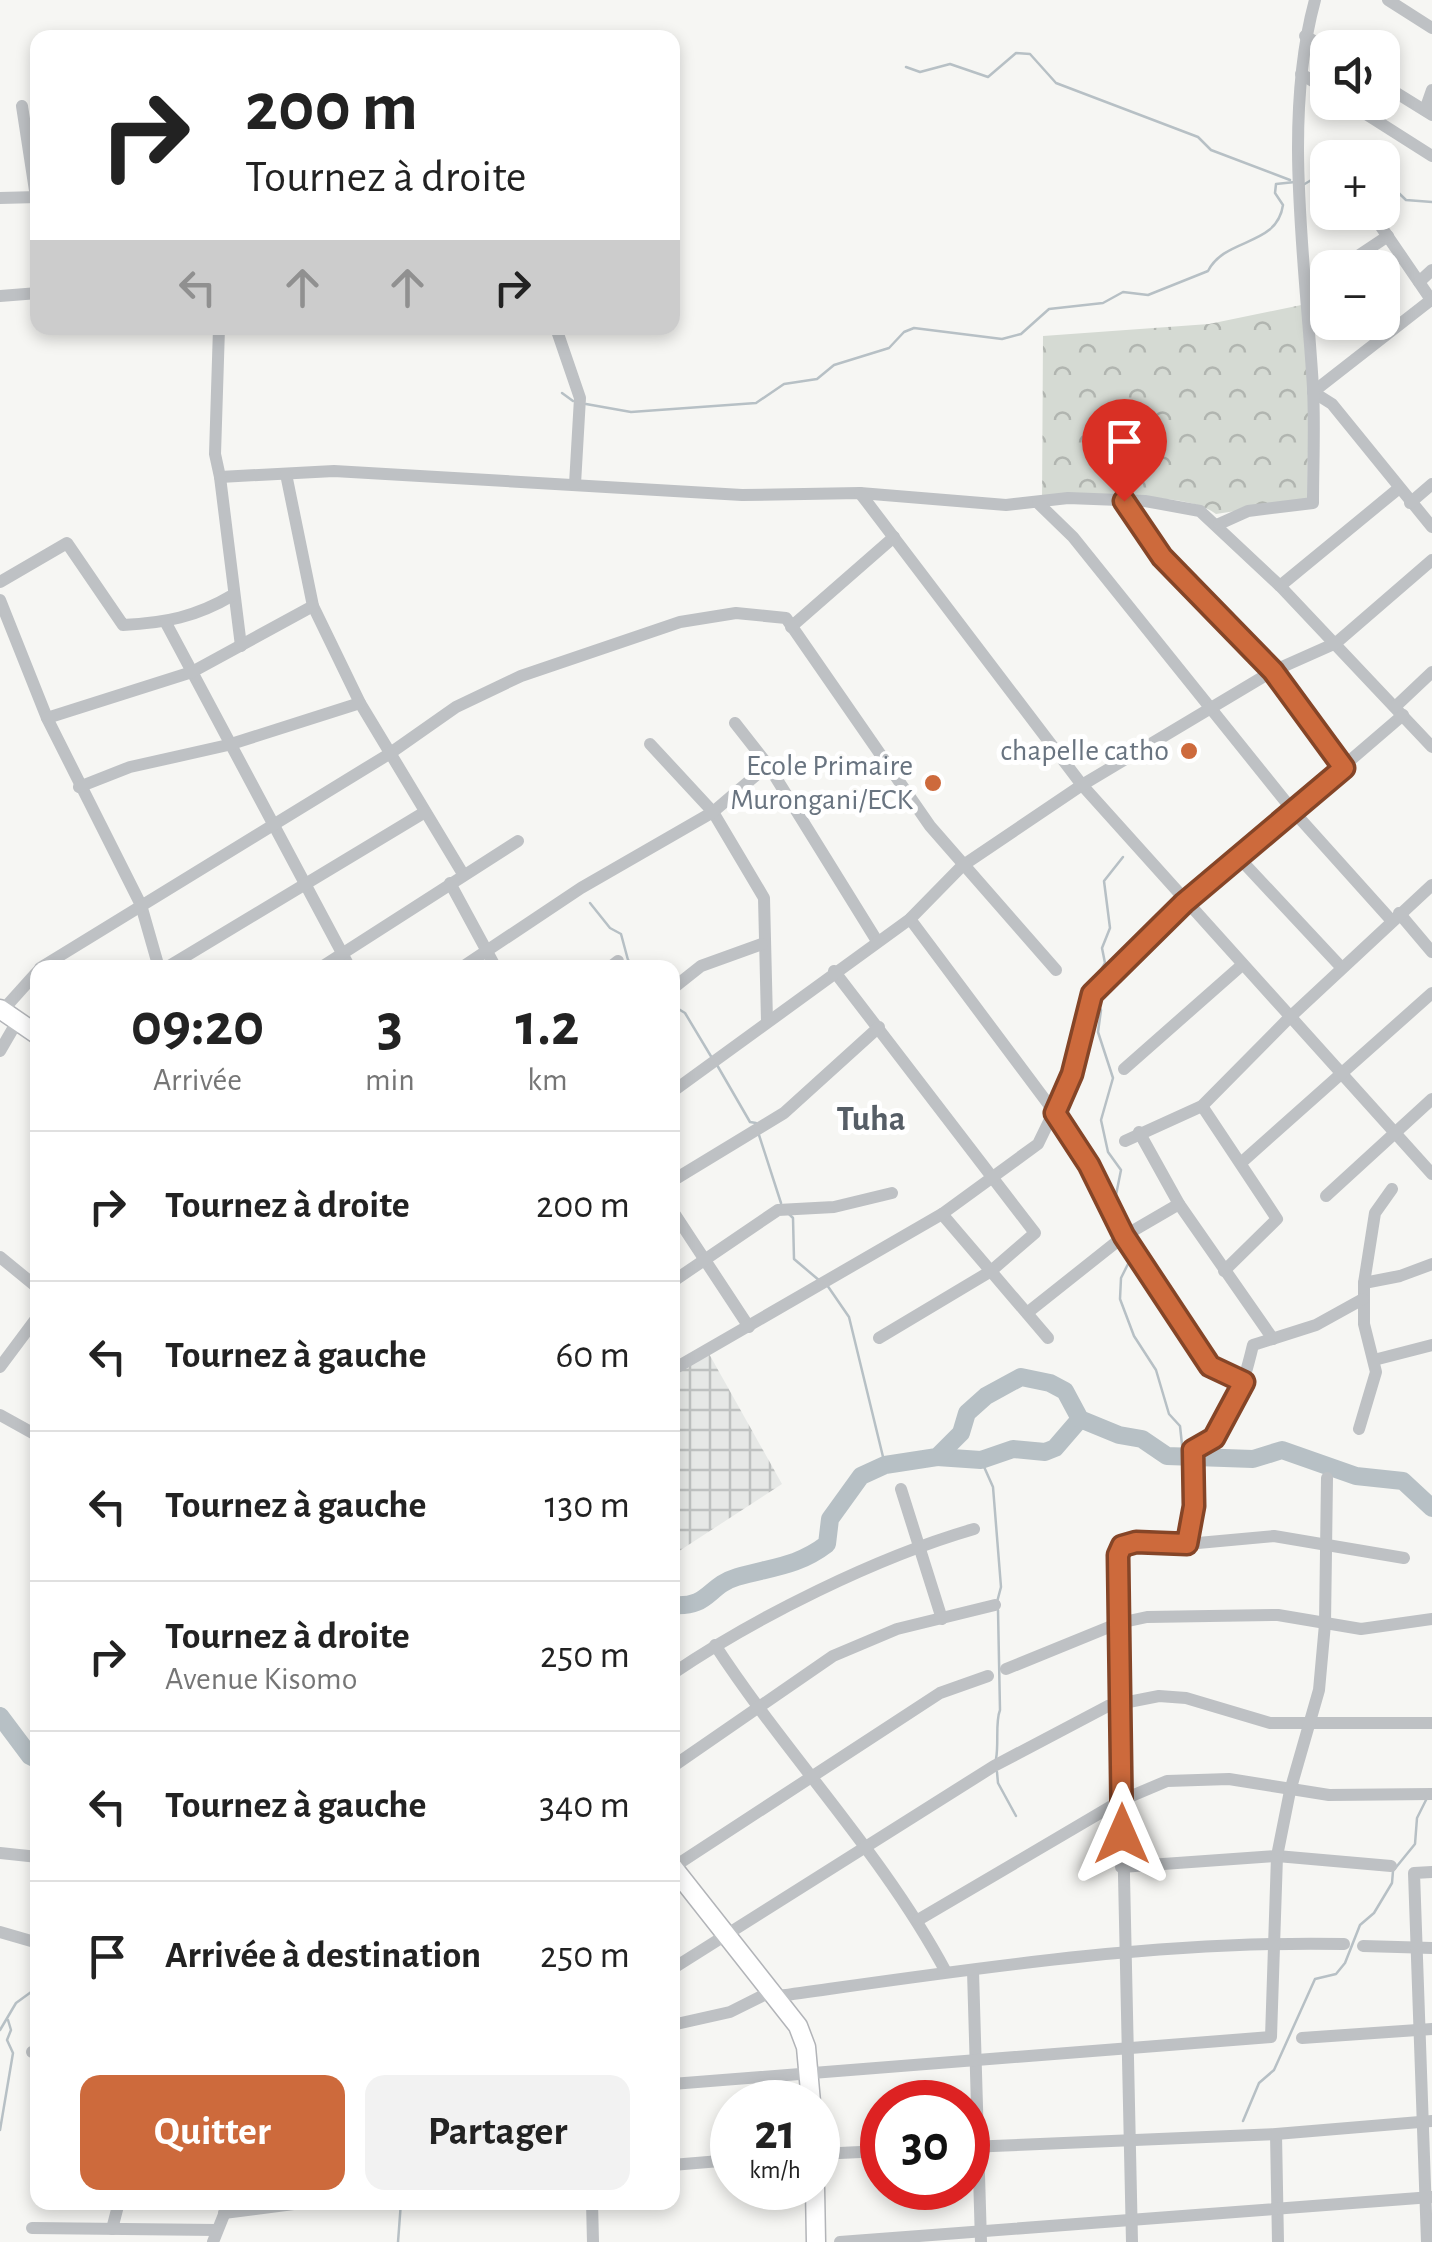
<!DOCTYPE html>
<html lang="fr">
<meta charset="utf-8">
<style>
:root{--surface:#fff;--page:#f2f2f2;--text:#222;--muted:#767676;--line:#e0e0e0;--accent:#cd6a3c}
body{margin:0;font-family:"Alegreya Sans",sans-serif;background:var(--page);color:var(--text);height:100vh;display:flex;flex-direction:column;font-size:38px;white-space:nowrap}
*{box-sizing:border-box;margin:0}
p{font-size:32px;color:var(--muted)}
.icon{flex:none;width:55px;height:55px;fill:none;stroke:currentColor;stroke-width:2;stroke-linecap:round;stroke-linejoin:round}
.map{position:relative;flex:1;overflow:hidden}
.sheet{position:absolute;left:30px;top:960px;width:650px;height:1250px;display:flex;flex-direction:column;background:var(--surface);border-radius:20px;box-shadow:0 5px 15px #0003}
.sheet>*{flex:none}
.guide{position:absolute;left:30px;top:30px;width:650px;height:305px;border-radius:20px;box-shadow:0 5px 15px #0003;background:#fff;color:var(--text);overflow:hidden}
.fabs{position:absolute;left:1310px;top:30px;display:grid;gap:20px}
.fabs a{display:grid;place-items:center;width:90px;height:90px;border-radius:20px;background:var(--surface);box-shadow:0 5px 15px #0003;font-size:50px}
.speed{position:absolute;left:710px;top:2080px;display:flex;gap:20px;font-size:50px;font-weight:700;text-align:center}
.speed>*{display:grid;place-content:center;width:130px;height:130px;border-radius:50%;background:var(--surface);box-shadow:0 5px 15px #0003;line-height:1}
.speed small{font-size:25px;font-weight:400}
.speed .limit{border:15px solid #d22;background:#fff;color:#111}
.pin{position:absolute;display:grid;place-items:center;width:85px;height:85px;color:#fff;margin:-102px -42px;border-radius:50% 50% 50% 0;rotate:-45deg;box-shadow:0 0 10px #0007}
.pin .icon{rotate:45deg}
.me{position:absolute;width:110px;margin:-55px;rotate:0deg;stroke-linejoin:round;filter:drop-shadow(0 0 8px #0008)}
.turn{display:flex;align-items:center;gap:35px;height:210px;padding:0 50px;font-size:45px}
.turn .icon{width:130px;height:130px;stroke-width:2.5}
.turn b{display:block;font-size:70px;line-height:85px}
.lanes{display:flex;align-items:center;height:95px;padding:0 50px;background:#0003;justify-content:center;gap:50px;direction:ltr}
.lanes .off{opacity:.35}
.eta{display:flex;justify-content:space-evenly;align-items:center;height:170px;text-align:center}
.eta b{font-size:60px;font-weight:600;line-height:70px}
.button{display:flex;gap:20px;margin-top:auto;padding:20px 50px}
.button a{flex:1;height:115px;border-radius:20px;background:var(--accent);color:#fff;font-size:40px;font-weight:600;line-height:115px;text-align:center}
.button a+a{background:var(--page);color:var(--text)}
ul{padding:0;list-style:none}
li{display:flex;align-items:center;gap:30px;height:150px;padding:0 50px;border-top:2px solid var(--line)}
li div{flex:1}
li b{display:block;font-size:38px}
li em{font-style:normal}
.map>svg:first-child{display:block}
</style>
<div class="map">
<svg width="1432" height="2242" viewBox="0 0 1432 2242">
<defs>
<pattern id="industrial-grid" width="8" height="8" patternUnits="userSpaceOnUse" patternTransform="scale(2.5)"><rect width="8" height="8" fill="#e6e8e6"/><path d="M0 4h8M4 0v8" fill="none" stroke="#bec1c0"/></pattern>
<pattern id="forest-crowns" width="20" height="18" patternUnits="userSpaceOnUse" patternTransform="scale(2.5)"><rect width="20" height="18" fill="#d5dad3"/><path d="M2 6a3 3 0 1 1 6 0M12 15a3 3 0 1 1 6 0" fill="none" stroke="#b1b5b0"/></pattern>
</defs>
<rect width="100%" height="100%" fill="#f6f6f3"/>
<polygon fill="url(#industrial-grid)" points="708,1352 782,1484 673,1555 673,1373"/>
<path fill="url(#forest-crowns)" d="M1311,303L1307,500L1216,514C1180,487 1087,502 1042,503L1043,336L1209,324Z"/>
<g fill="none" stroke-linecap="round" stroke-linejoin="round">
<g stroke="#b7c0c5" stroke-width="2.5">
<polyline points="906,67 920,72 950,64 988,77 1016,53 1030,54 1056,83 1198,137 1211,150 1290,180"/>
<polyline points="1382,177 1406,200 1432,202"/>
<polyline points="1303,185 1328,170"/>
<polyline points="562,393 573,401"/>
<path d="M586,404L631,412L756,403L784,384L817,379L834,365L889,348L904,332L914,328L1002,339L1021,334L1049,309L1103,303L1123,292L1148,295L1208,271C1225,237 1277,247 1283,205L1275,193L1276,184L1295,182"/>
<polyline points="590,903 610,928 621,934 628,960 637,968"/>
<polyline points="1091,987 1105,963 1102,948 1110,928 1104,881 1123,857"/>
<polyline points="1095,999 1101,1010 1098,1032 1113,1078 1101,1120 1108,1152 1121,1170 1115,1200 1120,1215"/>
<polyline points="672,1005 685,1013 712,1058"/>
<polyline points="717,1065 750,1122 756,1123"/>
<polyline points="759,1135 781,1203"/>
<polyline points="788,1213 793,1218 794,1259 820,1281"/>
<polyline points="1123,1246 1129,1262 1121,1278 1120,1299 1134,1336 1156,1370 1169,1414 1180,1426 1183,1454"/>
<polyline points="827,1285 849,1317 885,1465"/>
<polyline points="981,1460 993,1487 1001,1587 997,1602"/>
<path d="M996,1759C999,1744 995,1722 1000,1710L998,1610"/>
<polyline points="997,1772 998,1783 1016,1816"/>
<polyline points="0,2030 16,2003 38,1987"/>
<polyline points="1243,2121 1259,2083 1274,2070 1315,1979 1336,1974 1345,1963 1360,1925 1374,1913 1392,1883 1393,1871 1415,1844 1417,1818 1426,1800"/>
<polyline points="0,2130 13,2053 7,2040 11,2030 8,2020"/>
<polyline points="398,2242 401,2202"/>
</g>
<g stroke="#b7c0c5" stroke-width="18">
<polyline points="937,1457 981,1460 1013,1449 1045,1452 1055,1448 1080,1419"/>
<path d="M672,1605C710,1608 707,1586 737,1577C771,1567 797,1567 827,1544L830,1519L861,1476L885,1465L937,1457L961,1433L967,1413L986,1396L1021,1377L1050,1383L1065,1391L1080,1419L1119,1435L1142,1439L1167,1456L1253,1459L1282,1450L1356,1476L1403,1481L1432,1508"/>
<polyline points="0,1716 30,1756 38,1760"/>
</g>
<g stroke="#b2b4b8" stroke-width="21">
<g id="highway">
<polyline points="0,1009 38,1035"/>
<polyline points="672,1866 798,2026 806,2047 811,2102"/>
<polyline points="815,2188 816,2242"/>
</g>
</g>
<g stroke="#bec1c4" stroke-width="12">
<polyline points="1388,0 1432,28"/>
<polyline points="1305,36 1328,49"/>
<polyline points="1301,74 1328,90"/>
<polyline points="1382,84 1432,115"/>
<polyline points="1347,102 1432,156"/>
<polyline points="22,106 36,197"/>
<polyline points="1425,110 1432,90"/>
<polyline points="0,198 38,197"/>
<polyline points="1371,212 1432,301"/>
<polyline points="1340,268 1388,236"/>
<polyline points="1419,282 1432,270"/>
<polyline points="1306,291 1328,276"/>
<polyline points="0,296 38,293"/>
<polyline points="1431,300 1313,392 1332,404 1432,527"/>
<polyline points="219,328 215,454 220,477 334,471 742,495 860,493 1006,505 1068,498 1145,501 1200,511 1280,586 1432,747"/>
<polyline points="556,328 580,398 575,484"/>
<polyline points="286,474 313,606 360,703 463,874"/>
<polyline points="220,477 241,646"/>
<polyline points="860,493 1082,785 1432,1174"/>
<polyline points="1124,501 1161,557 1273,671 1343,768"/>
<polyline points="1038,503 1073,537 1294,812 1391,920"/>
<polyline points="1410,503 1432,484"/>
<path d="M1219,524L1248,511L1313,503C1313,465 1315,426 1313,388C1306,265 1282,120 1315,0"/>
<path d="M0,582L67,543L123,625C165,623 196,617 233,595"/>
<polyline points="1280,586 1398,489"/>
<polyline points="0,600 47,718 141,905 159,968"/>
<polyline points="166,623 350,968"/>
<polyline points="791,627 894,537"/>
<polyline points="1395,707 1432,672"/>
<polyline points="47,718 192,672 313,606"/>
<polyline points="735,723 768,765 877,941"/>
<polyline points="650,744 713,812 764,898 767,1021"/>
<polyline points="79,787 130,767 228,745 360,703"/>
<polyline points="1240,859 1341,967"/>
<polyline points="450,883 496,968"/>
<polyline points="1399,913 1432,952"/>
<polyline points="910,919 1055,1113 1089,1165 1124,1236 1210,1366 1244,1381"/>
<polyline points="40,968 389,754 456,707 521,676 680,622 736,613 786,618 930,826 1056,970"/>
<polyline points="166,968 425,812"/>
<polyline points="320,968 518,841"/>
<polyline points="461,968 581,888 713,812 768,765"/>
<polyline points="609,968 618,961"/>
<polyline points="834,971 1035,1233 991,1271 879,1338"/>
<polyline points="672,989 701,966 762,944"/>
<polyline points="3,1010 38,971"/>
<polyline points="0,1051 18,1020"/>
<polyline points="1124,1069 1242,965"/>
<polyline points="672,1092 910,919 962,866 1082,785 1273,671 1336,643 1432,560"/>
<polyline points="1202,1106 1277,1219 1224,1271"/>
<polyline points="1139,1132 1179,1204 1273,1339"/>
<polyline points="1125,1141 1202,1106 1288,1019 1432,885"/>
<polyline points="1242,1162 1432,993"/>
<polyline points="672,1181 784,1113 879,1027"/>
<polyline points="1326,1196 1432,1099"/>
<polyline points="672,1210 749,1327"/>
<polyline points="942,1214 1048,1338"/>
<polyline points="0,1257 38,1288"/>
<polyline points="672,1282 778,1210 834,1207 892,1193"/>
<polyline points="1364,1283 1400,1276 1432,1264"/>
<polyline points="1027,1313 1124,1236 1179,1204"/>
<polyline points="1374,1360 1432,1345"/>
<polyline points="0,1367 38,1316"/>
<polyline points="672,1370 942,1214 1038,1144 1072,1074 1092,994 1184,903 1403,715"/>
<polyline points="0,1415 38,1436"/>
<polyline points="1359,1429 1376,1372 1364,1324 1364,1283 1375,1213 1392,1189"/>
<polyline points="901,1489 942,1619"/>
<path d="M1187,1544L1195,1506L1193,1451C1232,1428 1243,1387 1253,1345L1316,1325L1363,1299"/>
<path d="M715,1645C788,1757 883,1854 946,1972"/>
<polyline points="1006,1669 1119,1623 1147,1617 1278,1615 1361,1629 1432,1619"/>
<path d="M672,1674C756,1617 877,1557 974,1529"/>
<polyline points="672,1767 833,1656 897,1629 995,1605"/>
<polyline points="0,1853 38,1857"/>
<polyline points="1121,1867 1277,1856 1391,1866"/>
<polyline points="672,1868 940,1693 988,1676"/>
<polyline points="918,1920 1122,1800 1167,1781 1229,1779 1329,1795 1432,1794"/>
<polyline points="0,1932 38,1943"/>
<polyline points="1363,1946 1432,1948"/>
<polyline points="672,1969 994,1766 1108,1706 1159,1696 1186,1698 1270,1723 1432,1723"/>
<polyline points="973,1971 981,2242"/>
<path d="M779,1996C965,1970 1155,1940 1344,1944"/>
<polyline points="672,2025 730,2012 774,1990"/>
<polyline points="1302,2038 1432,2029"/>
<polyline points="32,2052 38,2053"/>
<polyline points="672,2084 1271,2037 1277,1856 1290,1791 1319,1690 1325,1624 1327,1478"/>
<polyline points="1276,2134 1278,2242"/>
<polyline points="968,2147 1276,2134 1432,2121"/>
<polyline points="818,2154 882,2151"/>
<polyline points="672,2165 732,2160"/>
<polyline points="592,2202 593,2242"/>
<polyline points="224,2213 309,2202"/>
<polyline points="32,2228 216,2230"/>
<polyline points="112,2229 119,2202"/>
<polyline points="213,2242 229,2202"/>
<polyline points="840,2242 1432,2197"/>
<polyline points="1132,2242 1117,1555 1122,1546 1136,1542 1187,1544 1274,1536 1404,1558"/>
<polyline points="1427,2242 1414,1873 1432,1872"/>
</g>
<use href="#highway" stroke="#fff" stroke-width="18"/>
</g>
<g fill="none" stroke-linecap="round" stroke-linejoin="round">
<g stroke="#854527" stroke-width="25">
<polyline id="route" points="1122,1834 1118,1555 1122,1546 1136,1542 1187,1544 1194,1506 1193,1450 1214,1438 1244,1382 1210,1366 1124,1236 1089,1165 1055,1113 1072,1074 1092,994 1184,903 1344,768 1273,671 1162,557 1124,501"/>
</g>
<use href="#route" stroke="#cd6a3c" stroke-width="18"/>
</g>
<g fill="#cd6a3c" stroke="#fff" stroke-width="4">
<circle cx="1189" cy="751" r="10"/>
<circle cx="933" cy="783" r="10"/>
</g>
<g text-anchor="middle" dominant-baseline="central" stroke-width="10" stroke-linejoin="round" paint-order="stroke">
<g font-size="30" fill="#697480" stroke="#fff" text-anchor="end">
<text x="1169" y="751">chapelle catho</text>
<text x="913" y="766">Ecole Primaire<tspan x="913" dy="34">Murongani/ECK</tspan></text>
</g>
<g font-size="35" font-weight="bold" fill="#565e66" stroke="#fff">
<text x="871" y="1119">Tuha</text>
</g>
</g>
</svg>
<div class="fabs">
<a><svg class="icon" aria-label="sound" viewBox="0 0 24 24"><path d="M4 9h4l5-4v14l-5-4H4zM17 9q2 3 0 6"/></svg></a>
<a>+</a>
<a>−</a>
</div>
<div class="speed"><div>21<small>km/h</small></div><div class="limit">30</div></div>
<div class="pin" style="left:1124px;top:501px;background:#d93025"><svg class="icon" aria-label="arrive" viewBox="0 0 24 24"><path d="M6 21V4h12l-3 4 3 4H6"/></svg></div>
<svg class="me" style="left:1122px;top:1834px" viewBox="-20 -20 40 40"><path d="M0-17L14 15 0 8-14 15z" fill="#cd6a3c" stroke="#fff" stroke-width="4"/></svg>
<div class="guide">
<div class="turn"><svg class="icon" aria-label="right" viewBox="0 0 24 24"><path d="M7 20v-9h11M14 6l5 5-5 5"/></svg><div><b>200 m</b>Tournez à droite</div></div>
<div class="lanes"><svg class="icon off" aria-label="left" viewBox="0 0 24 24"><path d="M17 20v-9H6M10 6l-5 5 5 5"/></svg><svg class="icon off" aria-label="ahead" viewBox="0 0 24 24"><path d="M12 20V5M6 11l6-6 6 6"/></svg><svg class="icon off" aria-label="ahead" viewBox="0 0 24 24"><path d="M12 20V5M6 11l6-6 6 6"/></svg><svg class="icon" aria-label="right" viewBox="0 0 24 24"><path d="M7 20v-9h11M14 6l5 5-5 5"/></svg></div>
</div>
<section class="sheet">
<div class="eta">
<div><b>09:20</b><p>Arrivée</p></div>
<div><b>3</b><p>min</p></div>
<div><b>1.2</b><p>km</p></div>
</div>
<ul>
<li><svg class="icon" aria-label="right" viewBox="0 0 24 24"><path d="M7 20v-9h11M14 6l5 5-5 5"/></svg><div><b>Tournez à droite</b></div><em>200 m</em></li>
<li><svg class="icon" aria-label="left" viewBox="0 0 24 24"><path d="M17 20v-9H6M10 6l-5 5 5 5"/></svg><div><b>Tournez à gauche</b></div><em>60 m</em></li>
<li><svg class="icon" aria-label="left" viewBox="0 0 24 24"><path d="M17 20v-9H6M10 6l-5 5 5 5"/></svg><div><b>Tournez à gauche</b></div><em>130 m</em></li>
<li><svg class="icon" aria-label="right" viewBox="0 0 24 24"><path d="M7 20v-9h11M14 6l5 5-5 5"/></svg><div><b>Tournez à droite</b><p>Avenue Kisomo</p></div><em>250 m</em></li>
<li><svg class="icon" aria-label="left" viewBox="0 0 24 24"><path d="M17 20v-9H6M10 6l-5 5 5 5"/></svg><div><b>Tournez à gauche</b></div><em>340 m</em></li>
<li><svg class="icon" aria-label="arrive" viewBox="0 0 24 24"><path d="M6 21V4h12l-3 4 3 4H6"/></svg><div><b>Arrivée à destination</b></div><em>250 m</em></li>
</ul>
<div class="button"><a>Quitter</a><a>Partager</a></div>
</section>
</div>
